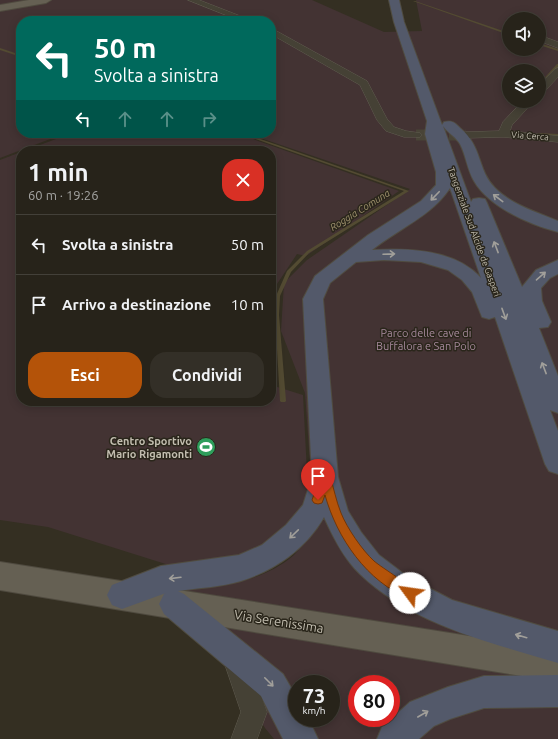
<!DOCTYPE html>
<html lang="it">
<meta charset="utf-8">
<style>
:root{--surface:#27231a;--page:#332f27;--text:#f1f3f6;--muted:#a4a4a2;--line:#434039;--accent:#b45309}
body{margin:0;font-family:Ubuntu,sans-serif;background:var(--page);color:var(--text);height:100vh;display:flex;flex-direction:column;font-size:15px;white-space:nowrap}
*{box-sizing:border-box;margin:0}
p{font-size:13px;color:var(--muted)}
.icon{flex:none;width:22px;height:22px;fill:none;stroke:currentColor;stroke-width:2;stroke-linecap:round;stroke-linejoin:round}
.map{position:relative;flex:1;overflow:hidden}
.sheet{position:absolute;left:16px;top:146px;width:260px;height:260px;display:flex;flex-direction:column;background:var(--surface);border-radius:16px;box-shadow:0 2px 10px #0003,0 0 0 1px var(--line)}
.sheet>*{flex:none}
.guide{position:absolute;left:16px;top:16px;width:260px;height:122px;border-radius:16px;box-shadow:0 2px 10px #0003,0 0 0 1px var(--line);background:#00695c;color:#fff;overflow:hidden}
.tools{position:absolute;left:502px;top:12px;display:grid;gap:8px}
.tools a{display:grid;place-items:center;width:44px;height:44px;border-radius:50%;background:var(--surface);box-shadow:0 2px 10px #0003,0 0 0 1px var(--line);font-size:20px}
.speed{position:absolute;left:288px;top:675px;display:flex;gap:8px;font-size:20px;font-weight:700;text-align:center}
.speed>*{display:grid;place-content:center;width:52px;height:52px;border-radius:50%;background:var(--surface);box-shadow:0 2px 10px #0003,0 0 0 1px var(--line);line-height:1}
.speed small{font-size:10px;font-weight:400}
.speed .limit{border:6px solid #d22;background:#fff;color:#111}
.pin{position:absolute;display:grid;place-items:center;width:34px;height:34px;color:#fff;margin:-41px -17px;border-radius:50% 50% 50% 0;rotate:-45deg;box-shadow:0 0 4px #0007}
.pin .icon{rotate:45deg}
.me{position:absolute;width:44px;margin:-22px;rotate:301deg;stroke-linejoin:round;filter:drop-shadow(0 0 3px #0008)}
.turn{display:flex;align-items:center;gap:14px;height:84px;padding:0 12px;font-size:18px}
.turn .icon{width:52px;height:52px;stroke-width:2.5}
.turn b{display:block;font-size:28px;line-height:34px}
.lanes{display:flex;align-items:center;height:38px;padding:0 12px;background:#0003;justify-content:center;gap:20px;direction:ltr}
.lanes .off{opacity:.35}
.round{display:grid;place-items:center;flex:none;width:42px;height:42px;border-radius:16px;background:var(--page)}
.headline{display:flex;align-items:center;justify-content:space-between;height:68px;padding:0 12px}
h1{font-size:24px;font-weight:600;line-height:30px}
.cta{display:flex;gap:8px;margin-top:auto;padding:8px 12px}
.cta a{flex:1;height:46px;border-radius:16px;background:var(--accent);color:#fff;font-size:16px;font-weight:600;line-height:46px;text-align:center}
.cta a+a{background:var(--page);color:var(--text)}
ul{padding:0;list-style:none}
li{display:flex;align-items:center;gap:12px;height:60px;padding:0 12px;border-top:1px solid var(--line)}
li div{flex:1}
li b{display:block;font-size:15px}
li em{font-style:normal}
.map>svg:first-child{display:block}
</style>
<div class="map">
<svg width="558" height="739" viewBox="0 0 558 739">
<rect width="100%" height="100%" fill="#342f22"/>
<g fill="#433333" fill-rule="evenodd">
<path d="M0,0H312L384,32L422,31L416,0H558V739H274L265,728L180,589C220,587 263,582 294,555C300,549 305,542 310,536L312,492L305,393L281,331L284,283L307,260L410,189L246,133H271V21H21V133H66L0,158ZM509,19H539V49H509ZM509,71H539V101H509ZM297,684H331V718H297ZM357,684H391V718H357Z"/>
<polygon points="72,133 236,133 399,191 306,256 297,254 271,293 271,151 24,151"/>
<polygon points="21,152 21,401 271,401 271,385 303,395 308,492 296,523 252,553 213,562 172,566 48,527 0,520 0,160"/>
</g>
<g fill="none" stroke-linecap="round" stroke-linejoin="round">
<g fill="#534b32" fill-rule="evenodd">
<polygon points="413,1 415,1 509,33 509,35"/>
<polygon points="539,43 558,49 558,51 539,45"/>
<polygon points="0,48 21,55 21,57 0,50"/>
<polygon points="557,64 558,64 558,67 539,87 539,84"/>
<polygon points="238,133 243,133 409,191 309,253 291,272 280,296 279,315 286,401 285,402 281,402 280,401 275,315 276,296 287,271 307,251 404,191"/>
<polygon points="538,133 558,134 558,136 539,135 538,135"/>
</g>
<polyline stroke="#494437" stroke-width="11" stroke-dasharray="11 5.5" stroke-linecap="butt" points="416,135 466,135"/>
<g stroke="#605c50" stroke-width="1">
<g id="minor">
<polygon points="188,0 199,0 253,21 241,21"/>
<polygon points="271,28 367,81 387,119 394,127 406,131 420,133 422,135 420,137 404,137 386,131 377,120 360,85 271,34"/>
<polygon points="539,35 558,42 558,48 539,41"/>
<polygon points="558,68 558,77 543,93 539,94 539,85 555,69"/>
<polygon points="523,101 534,101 512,125 510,131 558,136 558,142 503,137 466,138 460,135 466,132 499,131 503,122"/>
<polygon points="235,647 244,650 267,712 257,739 231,739 241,712 223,659 226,650"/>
</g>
</g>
<g stroke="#4f4a3f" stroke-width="2">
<g id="major">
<polygon points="29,0 51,0 46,3 0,11 0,5"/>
<polygon points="0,562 558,650 558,682 0,590"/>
</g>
</g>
<g stroke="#504c40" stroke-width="2">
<g id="highway">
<path d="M389,0H399L404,22L442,125L444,122C452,120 455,123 460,128C483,147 477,170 495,188C512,205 537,212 558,221V232C530,225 489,207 474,181C467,169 466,155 460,144C456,137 448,133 443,126L471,202L473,199L479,198L485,199L487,203L522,287L536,270L558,260V274L550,278L541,288L542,301L551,322L548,327L539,328L558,376V413L550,410L558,431V474L549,471L545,464L495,317L489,319L482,317L472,292L462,280L448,270L421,262L384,260L356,262L330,283L323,299L338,477L348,511L361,532L379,555L408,577L452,600L558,631V663C489,642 413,625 360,574C344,559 333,537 324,517C306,549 275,570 241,581C221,587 198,588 178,591L184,594L283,674L297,698V718H308L318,739H283L261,696L164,614L159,604L164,594L166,593L122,609L112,605L107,595L112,585L161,566L239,555L262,545L286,525L303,505L312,477L303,299L315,276L368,235L421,201L436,185V172L425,134L427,121L394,22ZM450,188L481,278C455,249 408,248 372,250C398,229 432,216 450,188Z"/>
<polygon points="558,675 558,707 484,708 450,719 434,726 419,739 377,739 382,727 410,702 448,687 484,676"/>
</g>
</g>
<use href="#minor" fill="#454135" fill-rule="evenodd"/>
<use href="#major" fill="#656053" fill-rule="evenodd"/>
<use href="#highway" fill="#53596a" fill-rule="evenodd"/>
</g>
<defs><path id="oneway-shaft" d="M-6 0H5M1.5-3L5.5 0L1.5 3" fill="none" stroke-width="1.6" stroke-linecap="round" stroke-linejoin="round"/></defs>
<g stroke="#a19f9a">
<use href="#oneway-shaft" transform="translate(435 196) rotate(134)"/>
<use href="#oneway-shaft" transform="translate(498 198) rotate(-143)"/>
<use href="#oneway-shaft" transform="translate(496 247) rotate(-111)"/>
<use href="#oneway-shaft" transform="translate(389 254) rotate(-2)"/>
<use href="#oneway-shaft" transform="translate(541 276) rotate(-41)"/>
<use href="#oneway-shaft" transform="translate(504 314) rotate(70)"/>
<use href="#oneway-shaft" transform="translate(544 368) rotate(-111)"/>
<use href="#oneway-shaft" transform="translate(294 534) rotate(136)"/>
<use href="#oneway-shaft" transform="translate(175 578) rotate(173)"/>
<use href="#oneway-shaft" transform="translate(521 636) rotate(-164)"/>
<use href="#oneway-shaft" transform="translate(269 682) rotate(45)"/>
<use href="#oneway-shaft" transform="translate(423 714) rotate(-30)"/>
</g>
<path fill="#b45309" stroke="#753606" d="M325,472L329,474L330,477C334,488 336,501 341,513C347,528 362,550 374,561C382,568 414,587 416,593L414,597L410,599C367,582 337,538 325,495L322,503L318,504L314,503L312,500L320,477L321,474Z"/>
<defs>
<g id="stadium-disc" transform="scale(1)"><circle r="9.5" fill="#2e9e5b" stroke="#2a261b"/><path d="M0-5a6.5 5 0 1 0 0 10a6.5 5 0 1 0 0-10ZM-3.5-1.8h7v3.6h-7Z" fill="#fff"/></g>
</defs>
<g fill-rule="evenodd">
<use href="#stadium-disc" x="206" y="447"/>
</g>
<g text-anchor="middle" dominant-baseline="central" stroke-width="3" stroke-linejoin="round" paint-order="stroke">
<g font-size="9" fill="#c2bdaf" stroke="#2a261b">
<text transform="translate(530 136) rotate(4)">Via Cerca</text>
<text transform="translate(474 232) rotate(70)">Tangenziale Sud Alcide de Gasperi</text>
</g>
<g font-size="10" font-style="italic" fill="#9d906c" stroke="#2a261b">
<text transform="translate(360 210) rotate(-32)">Roggia Comuna</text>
</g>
<g font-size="11" fill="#a5889a" stroke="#2a261b">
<text x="426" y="333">Parco delle cave di<tspan x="426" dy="13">Buffalora e San Polo</tspan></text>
</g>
<g font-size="11" font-weight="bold" fill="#c2bdaf" stroke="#2a261b" text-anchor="end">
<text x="192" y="441">Centro Sportivo<tspan x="192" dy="13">Mario Rigamonti</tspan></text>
</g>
<g font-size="13" fill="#c2bdaf" stroke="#2a261b">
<text transform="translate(279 621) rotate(9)">Via Serenissima</text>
</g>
</g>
</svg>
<div class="tools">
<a><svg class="icon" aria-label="sound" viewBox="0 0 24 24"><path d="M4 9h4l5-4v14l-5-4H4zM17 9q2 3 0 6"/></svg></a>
<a><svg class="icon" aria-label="layers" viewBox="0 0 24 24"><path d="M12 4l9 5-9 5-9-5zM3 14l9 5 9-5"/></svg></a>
</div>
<div class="speed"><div>73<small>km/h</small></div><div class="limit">80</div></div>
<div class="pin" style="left:318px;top:500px;background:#d93025"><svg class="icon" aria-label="arrive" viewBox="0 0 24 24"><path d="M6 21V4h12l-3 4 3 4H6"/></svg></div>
<svg class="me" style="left:410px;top:593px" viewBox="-20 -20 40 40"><circle r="19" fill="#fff"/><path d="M0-13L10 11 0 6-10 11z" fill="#b45309"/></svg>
<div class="guide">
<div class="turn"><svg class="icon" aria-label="left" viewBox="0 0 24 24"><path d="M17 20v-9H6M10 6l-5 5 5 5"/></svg><div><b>50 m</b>Svolta a sinistra</div></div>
<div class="lanes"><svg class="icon" aria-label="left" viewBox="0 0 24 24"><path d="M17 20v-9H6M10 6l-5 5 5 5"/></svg><svg class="icon off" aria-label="ahead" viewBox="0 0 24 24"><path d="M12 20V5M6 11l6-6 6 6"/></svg><svg class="icon off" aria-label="ahead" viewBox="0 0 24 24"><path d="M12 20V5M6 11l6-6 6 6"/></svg><svg class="icon off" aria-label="right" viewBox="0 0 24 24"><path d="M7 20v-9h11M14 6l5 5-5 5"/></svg></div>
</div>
<section class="sheet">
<div class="headline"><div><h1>1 min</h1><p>60 m · 19:26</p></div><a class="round" style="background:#d93025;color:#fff"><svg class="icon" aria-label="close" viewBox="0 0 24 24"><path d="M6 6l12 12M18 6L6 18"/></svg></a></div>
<ul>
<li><svg class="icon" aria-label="left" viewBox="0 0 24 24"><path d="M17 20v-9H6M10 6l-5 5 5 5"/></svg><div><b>Svolta a sinistra</b></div><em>50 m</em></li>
<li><svg class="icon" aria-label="arrive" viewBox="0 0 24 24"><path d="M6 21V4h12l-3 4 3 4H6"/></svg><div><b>Arrivo a destinazione</b></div><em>10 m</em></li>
</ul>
<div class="cta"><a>Esci</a><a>Condividi</a></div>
</section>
</div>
